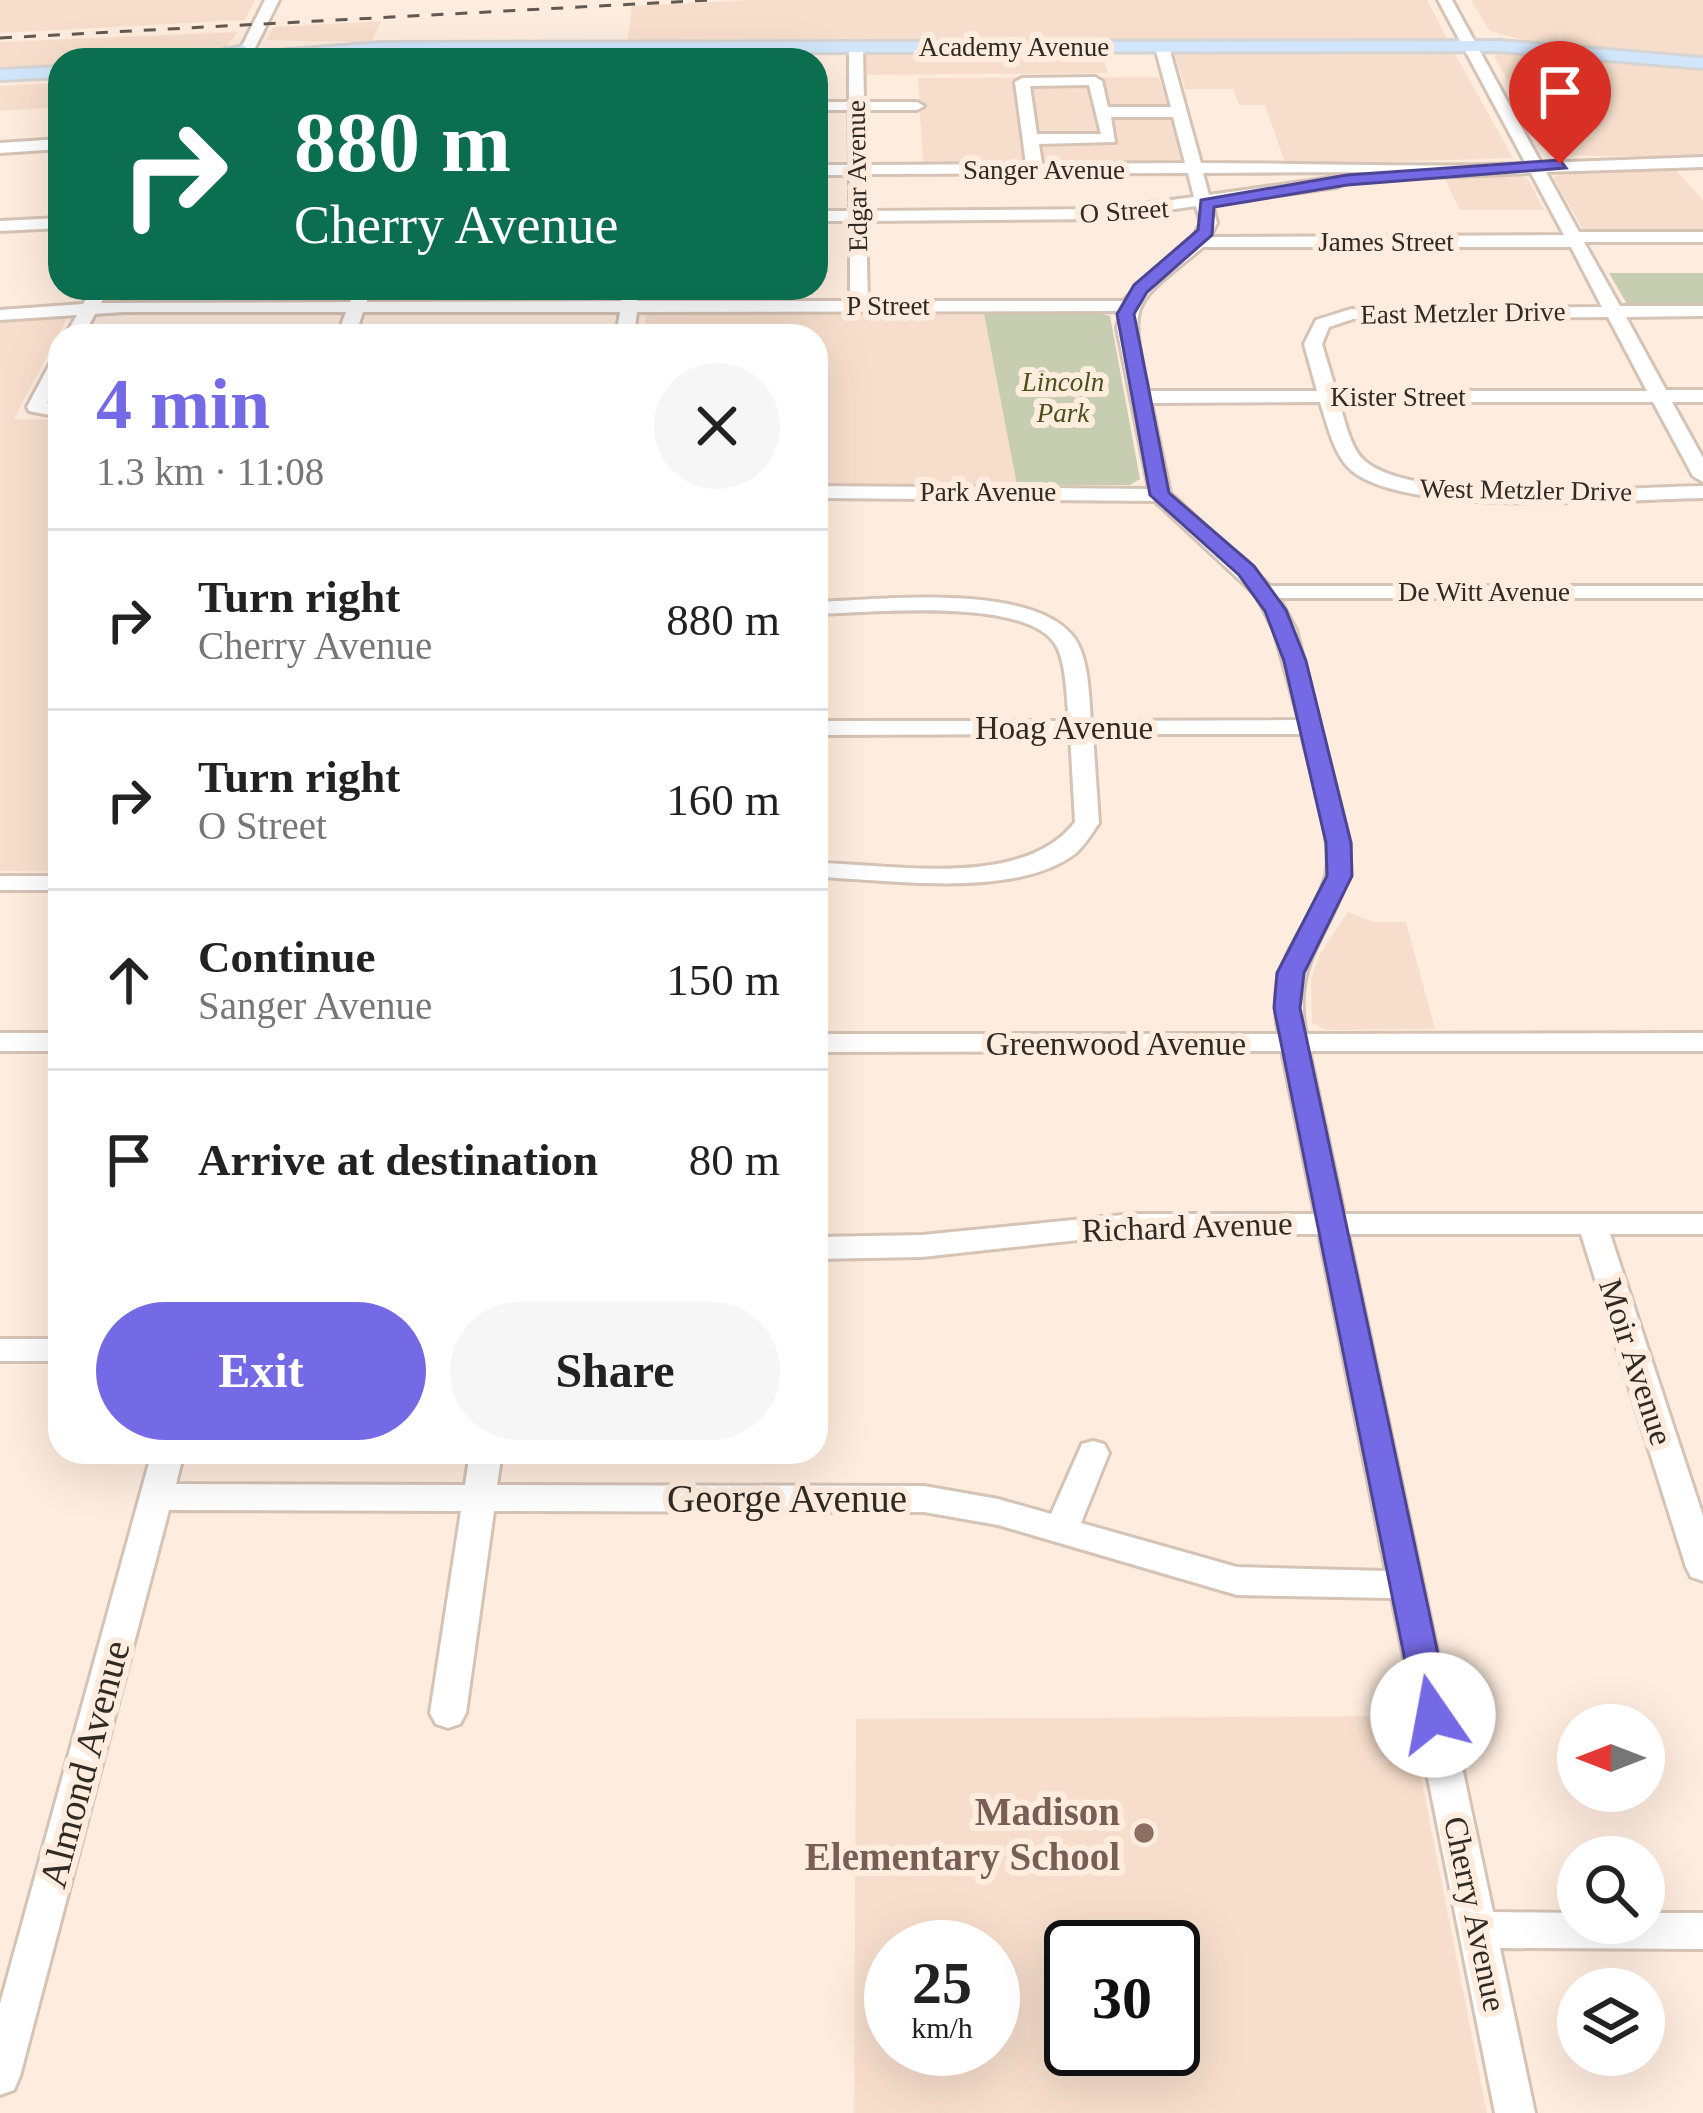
<!DOCTYPE html>
<meta charset="utf-8">
<style>
:root{--surface:#fff;--page:#f6f6f6;--text:#222;--muted:#767676;--line:#e0e0e0;--accent:#756ae5}
body{margin:0;font-family:"Times New Roman",serif;background:var(--page);color:var(--text);height:100vh;display:flex;flex-direction:column;font-size:45px;white-space:nowrap}
*{box-sizing:border-box;margin:0}
p{font-size:39px;color:var(--muted)}
.icon{flex:none;width:66px;height:66px;fill:none;stroke:currentColor;stroke-width:2;stroke-linecap:round;stroke-linejoin:round}
.map{position:relative;flex:1;overflow:hidden}
.panel{position:absolute;left:48px;top:324px;width:780px;height:1140px;display:flex;flex-direction:column;background:var(--surface);border-radius:36px;box-shadow:0 12px 48px #0002}
.panel>*{flex:none}
.banner{position:absolute;left:48px;top:48px;width:780px;height:252px;border-radius:36px;box-shadow:0 12px 48px #0002;background:#0b6e4f;color:#fff;overflow:hidden}
.needle{width:78px;rotate:270deg}
.buttons{position:absolute;left:1557px;top:1704px;display:grid;gap:24px}
.buttons a{display:grid;place-items:center;width:108px;height:108px;border-radius:50%;background:var(--surface);box-shadow:0 12px 48px #0002;font-size:60px}
.speed{position:absolute;left:864px;top:1920px;display:flex;gap:24px;font-size:60px;font-weight:700;text-align:center}
.speed>*{display:grid;place-content:center;width:156px;height:156px;border-radius:50%;background:var(--surface);box-shadow:0 12px 48px #0002;line-height:1}
.speed small{font-size:30px;font-weight:400}
.speed .limit{border:6px solid #111;border-radius:18px;background:#fff;color:#111}
.pin{position:absolute;display:grid;place-items:center;width:102px;height:102px;color:#fff;margin:-123px -51px;border-radius:50% 50% 50% 0;rotate:-45deg;box-shadow:0 0 12px #0007}
.pin .icon{rotate:45deg}
.me{position:absolute;width:132px;margin:-66px;rotate:348deg;stroke-linejoin:round;filter:drop-shadow(0 0 9px #0008)}
.turn{display:flex;align-items:center;gap:42px;height:252px;padding:0 48px;font-size:54px}
.turn .icon{width:156px;height:156px;stroke-width:2.5}
.turn b{display:block;font-size:84px;line-height:102px}
.round{display:grid;place-items:center;flex:none;width:126px;height:126px;border-radius:63px;background:var(--page)}
.head{display:flex;align-items:center;justify-content:space-between;height:204px;padding:0 48px}
h1{font-size:72px;font-weight:800;line-height:90px;color:var(--accent)}
.action{display:flex;gap:24px;margin-top:auto;padding:24px 48px}
.action a{flex:1;height:138px;border-radius:72px;background:var(--accent);color:#fff;font-size:48px;font-weight:800;line-height:138px;text-align:center}
.action a+a{background:var(--page);color:var(--text)}
ul{padding:0;list-style:none}
li{display:flex;align-items:center;gap:36px;height:180px;padding:0 48px;border-top:3px solid var(--line)}
li div{flex:1}
li b{display:block;font-size:45px}
li em{font-style:normal}
.map>svg:first-child{display:block}
</style>
<div class="map">
<svg width="1703" height="2113" viewBox="0 0 1703 2113">
<rect width="100%" height="100%" fill="#feecde"/>
<g fill="#f7decc" fill-rule="evenodd">
<polygon points="0,0 255,0 245,20 0,33"/>
<polygon points="753,0 1427,0 1447,38 627,42 632,6"/>
<polygon points="1471,0 1703,0 1703,57 1528,42 1490,31"/>
<polygon points="381,21 371,42 266,40 274,27"/>
<polygon points="238,32 224,49 166,60 60,60 60,68 0,71 0,42"/>
<polygon points="1102,52 1108,73 865,75 866,55 873,53"/>
<polygon points="1180,52 1455,54 1513,158 1286,165 1265,105 1239,105 1233,89 1185,89 1175,55"/>
<polygon points="1502,53 1703,69 1703,158 1548,155 1494,56"/>
<polygon points="1159,77 1185,162 1179,164 923,165 918,78"/>
<polygon points="60,83 60,107 0,111 0,86"/>
<polygon points="1676,170 1703,201 1703,234 1585,233 1553,177 1569,172"/>
<polygon points="1518,175 1528,179 1544,210 1460,210 1444,177"/>
<polygon points="652,314 984,314 1017,485 816,485 816,336 643,336 646,316"/>
<polygon points="67,318 14,419 60,420 60,871 0,871 0,323"/>
<polygon points="1348,912 1373,922 1406,922 1435,1029 1326,1030 1312,1023 1311,979 1319,956"/>
<path d="M1409,1716L1487,2113H854L856,1719ZM891,1947H993V2049H891ZM1071,1947H1173V2049H1071Z"/>
</g>
<g fill="#c7cdb0">
<polygon points="1609,273 1703,273 1703,306 1627,304"/>
<polygon points="1100,313 1110,316 1140,479 1130,485 1017,485 984,314"/>
</g>
<g fill="none" stroke-linecap="round" stroke-linejoin="round">
<g stroke="#d5c3b6" stroke-width="6">
<g id="minor">
<polygon points="265,0 279,0 249,60 235,60"/>
<path d="M1438,0H1452L1541,163L1703,157V167L1546,172L1579,232H1703V242H1584L1620,306H1703V316L1626,317L1666,390H1703V402H1672L1703,458V482L1693,476L1653,402H1339C1345,420 1350,449 1365,461C1415,505 1633,487 1703,486V498C1627,499 1407,518 1351,470C1334,455 1327,424 1320,402L1151,403L1170,493L1270,586H1703V598H1279L1296,630L1350,843C1353,921 1287,947 1306,1034L1703,1033V1051H1309L1344,1214H1703V1234H1610L1703,1516V1581L1691,1577L1686,1567L1581,1234H1348L1493,1912L1578,1913V1923H1644V1913H1703V1949L1500,1948L1535,2113H1495L1392,1598L1237,1595L998,1525L924,1512L494,1511L466,1713L460,1724L448,1728L436,1724L430,1713L461,1511L169,1510L20,2076L14,2090L0,2095V2004L152,1452H184L176,1484L465,1485L470,1452H502L497,1485L924,1486L998,1499L1051,1514L1082,1444L1093,1441L1104,1444L1109,1453L1081,1523L1237,1567L1386,1571L1319,1234H1133L922,1257L816,1259V1237L922,1235L1133,1214H1315L1282,1051L816,1052V1034H1279C1264,959 1304,942 1325,879C1336,846 1310,770 1302,734H1093L1099,823C1092,833 1085,845 1076,853C1016,900 888,879 816,877V863C892,864 1023,890 1075,822L1070,734L816,735V721H1069C1066,698 1067,668 1057,647C1030,595 867,613 816,614V602C878,600 1035,581 1075,639C1089,660 1089,696 1091,721L1299,720L1274,630L1256,595L1155,501L816,498V486L1149,489L1117,328L1121,311L637,312L634,336H616L620,312H363L355,336H337L346,312H123L95,314L83,336H65L77,315L0,320V310L83,304L92,288H110L101,303L350,302L357,288H368L367,302L621,301L626,288H637L638,301H850V221H816V211H850V175H816V165H850L849,110H816V102H849V47L856,43L863,47L864,102H917L924,106L917,110H864L865,165L1026,164L1015,82L1022,78L1095,77L1102,81L1108,107H1171L1155,47L1162,43L1169,47L1201,163C1309,163 1418,168 1526,164ZM1089,85L1101,134H1037L1030,86ZM1111,117H1173L1185,163L1042,164L1039,144L1115,142ZM1374,172L1429,177L1531,173L1564,235L1210,237L1217,223L1212,204L1337,187L1345,182L1337,177L1209,195L1203,173ZM1188,173L1194,197L1104,209L866,211L865,174ZM1196,206L1201,223L1192,239L1123,301H868L866,221L1104,219ZM1203,247H1571L1602,307L1351,309L1316,320L1304,344L1317,391H1148C1128,297 1131,307 1203,247ZM1608,317L1647,391H1336L1322,344L1329,327L1353,319Z"/>
<polygon points="546,44 558,47 554,60 540,60"/>
<polygon points="60,139 60,149 0,153 0,143"/>
<polygon points="60,218 60,228 0,231 0,221"/>
<polygon points="60,357 60,379 47,403 60,405 60,417 29,411 27,407 51,362"/>
<rect x="0" y="876" width="60" height="14"/>
<rect x="0" y="1033" width="60" height="18"/>
<rect x="0" y="1339" width="60" height="22"/>
</g>
</g>
<g stroke="#d6d4d3" stroke-width="6">
<g id="major">
<polygon points="1500,41 1703,58 1703,68 1500,51 380,53 173,60 244,46 252,53 380,43"/>
<polygon points="60,67 60,77 0,80 0,70"/>
</g>
</g>
<use href="#minor" fill="#fff" fill-rule="evenodd"/>
<use href="#major" fill="#d1e6fb" fill-rule="evenodd"/>
<polyline stroke="#625952" stroke-width="3" stroke-dasharray="12 12" stroke-linecap="butt" points="0,38 711,0"/>
</g>
<polygon fill="#756ae5" stroke="#4c4595" stroke-width="3" points="1560,160 1566,168 1347,185 1214,207 1212,235 1147,292 1134,314 1169,493 1254,566 1286,610 1306,661 1351,843 1352,876 1304,973 1300,1008 1451,1715 1446,1726 1433,1730 1421,1726 1416,1715 1274,1008 1277,973 1327,876 1326,843 1284,661 1265,611 1239,575 1150,495 1117,314 1134,285 1198,230 1201,200 1347,175"/>
<circle fill="#8d6e63" stroke="#feecde" stroke-width="4.5" cx="1144" cy="1833" r="12"/>
<g text-anchor="middle" dominant-baseline="central" stroke-width="12" stroke-linejoin="round" paint-order="stroke">
<g font-size="27" fill="#302a25" stroke="#feecde">
<text x="1014" y="47">Academy Avenue</text>
<text x="1044" y="170">Sanger Avenue</text>
<text transform="translate(857 176) rotate(-91)">Edgar Avenue</text>
<text transform="translate(1124 211) rotate(-4)">O Street</text>
<text x="1386" y="242">James Street</text>
<text x="888" y="306">P Street</text>
<text transform="translate(1463 313) rotate(-1)">East Metzler Drive</text>
<text x="1398" y="397">Kister Street</text>
<text transform="translate(1526 490) rotate(1)">West Metzler Drive</text>
<text x="988" y="492">Park Avenue</text>
<text x="1484" y="592">De Witt Avenue</text>
</g>
<g font-size="27" font-style="italic" fill="#495119" stroke="#feecde">
<text x="1063" y="382">Lincoln<tspan x="1063" dy="31">Park</tspan></text>
</g>
<g font-size="33" fill="#302a25" stroke="#feecde">
<text x="1064" y="728">Hoag Avenue</text>
<text x="1116" y="1044">Greenwood Avenue</text>
<text transform="translate(1187 1227) rotate(-2)">Richard Avenue</text>
<text transform="translate(1636 1362) rotate(72)">Moir Avenue</text>
<text transform="translate(1475 1914) rotate(78)">Cherry Avenue</text>
</g>
<g font-size="39" fill="#302a25" stroke="#feecde">
<text x="787" y="1498">George Avenue</text>
<text transform="translate(84 1764) rotate(-75)">Almond Avenue</text>
</g>
<g font-size="39" font-weight="bold" fill="#785e54" stroke="#feecde" text-anchor="end">
<text x="1120" y="1811">Madison<tspan x="1120" dy="45">Elementary School</tspan></text>
</g>
</g>
</svg>
<div class="buttons">
<a><svg class="needle" viewBox="-14 -14 28 28"><path d="M0-13l5 13h-10z" fill="#e53935"/><path d="M0 13l5-13h-10z" fill="#767676"/></svg></a>
<a><svg class="icon" aria-label="search" viewBox="0 0 24 24"><circle cx="10" cy="10" r="6"/><path d="M15 15l6 6"/></svg></a>
<a><svg class="icon" aria-label="layers" viewBox="0 0 24 24"><path d="M12 4l9 5-9 5-9-5zM3 14l9 5 9-5"/></svg></a>
</div>
<div class="speed"><div>25<small>km/h</small></div><div class="limit">30</div></div>
<div class="pin" style="left:1560px;top:164px;background:#d93025"><svg class="icon" aria-label="arrive" viewBox="0 0 24 24"><path d="M6 21V4h12l-3 4 3 4H6"/></svg></div>
<svg class="me" style="left:1433px;top:1715px" viewBox="-20 -20 40 40"><circle r="19" fill="#fff"/><path d="M0-13L10 11 0 6-10 11z" fill="#756ae5"/></svg>
<div class="banner">
<div class="turn"><svg class="icon" aria-label="right" viewBox="0 0 24 24"><path d="M7 20v-9h11M14 6l5 5-5 5"/></svg><div><b>880 m</b>Cherry Avenue</div></div>
</div>
<section class="panel">
<div class="head"><div><h1>4 min</h1><p>1.3 km · 11:08</p></div><a class="round"><svg class="icon" aria-label="close" viewBox="0 0 24 24"><path d="M6 6l12 12M18 6L6 18"/></svg></a></div>
<ul>
<li><svg class="icon" aria-label="right" viewBox="0 0 24 24"><path d="M7 20v-9h11M14 6l5 5-5 5"/></svg><div><b>Turn right</b><p>Cherry Avenue</p></div><em>880 m</em></li>
<li><svg class="icon" aria-label="right" viewBox="0 0 24 24"><path d="M7 20v-9h11M14 6l5 5-5 5"/></svg><div><b>Turn right</b><p>O Street</p></div><em>160 m</em></li>
<li><svg class="icon" aria-label="ahead" viewBox="0 0 24 24"><path d="M12 20V5M6 11l6-6 6 6"/></svg><div><b>Continue</b><p>Sanger Avenue</p></div><em>150 m</em></li>
<li><svg class="icon" aria-label="arrive" viewBox="0 0 24 24"><path d="M6 21V4h12l-3 4 3 4H6"/></svg><div><b>Arrive at destination</b></div><em>80 m</em></li>
</ul>
<div class="action"><a>Exit</a><a>Share</a></div>
</section>
</div>
